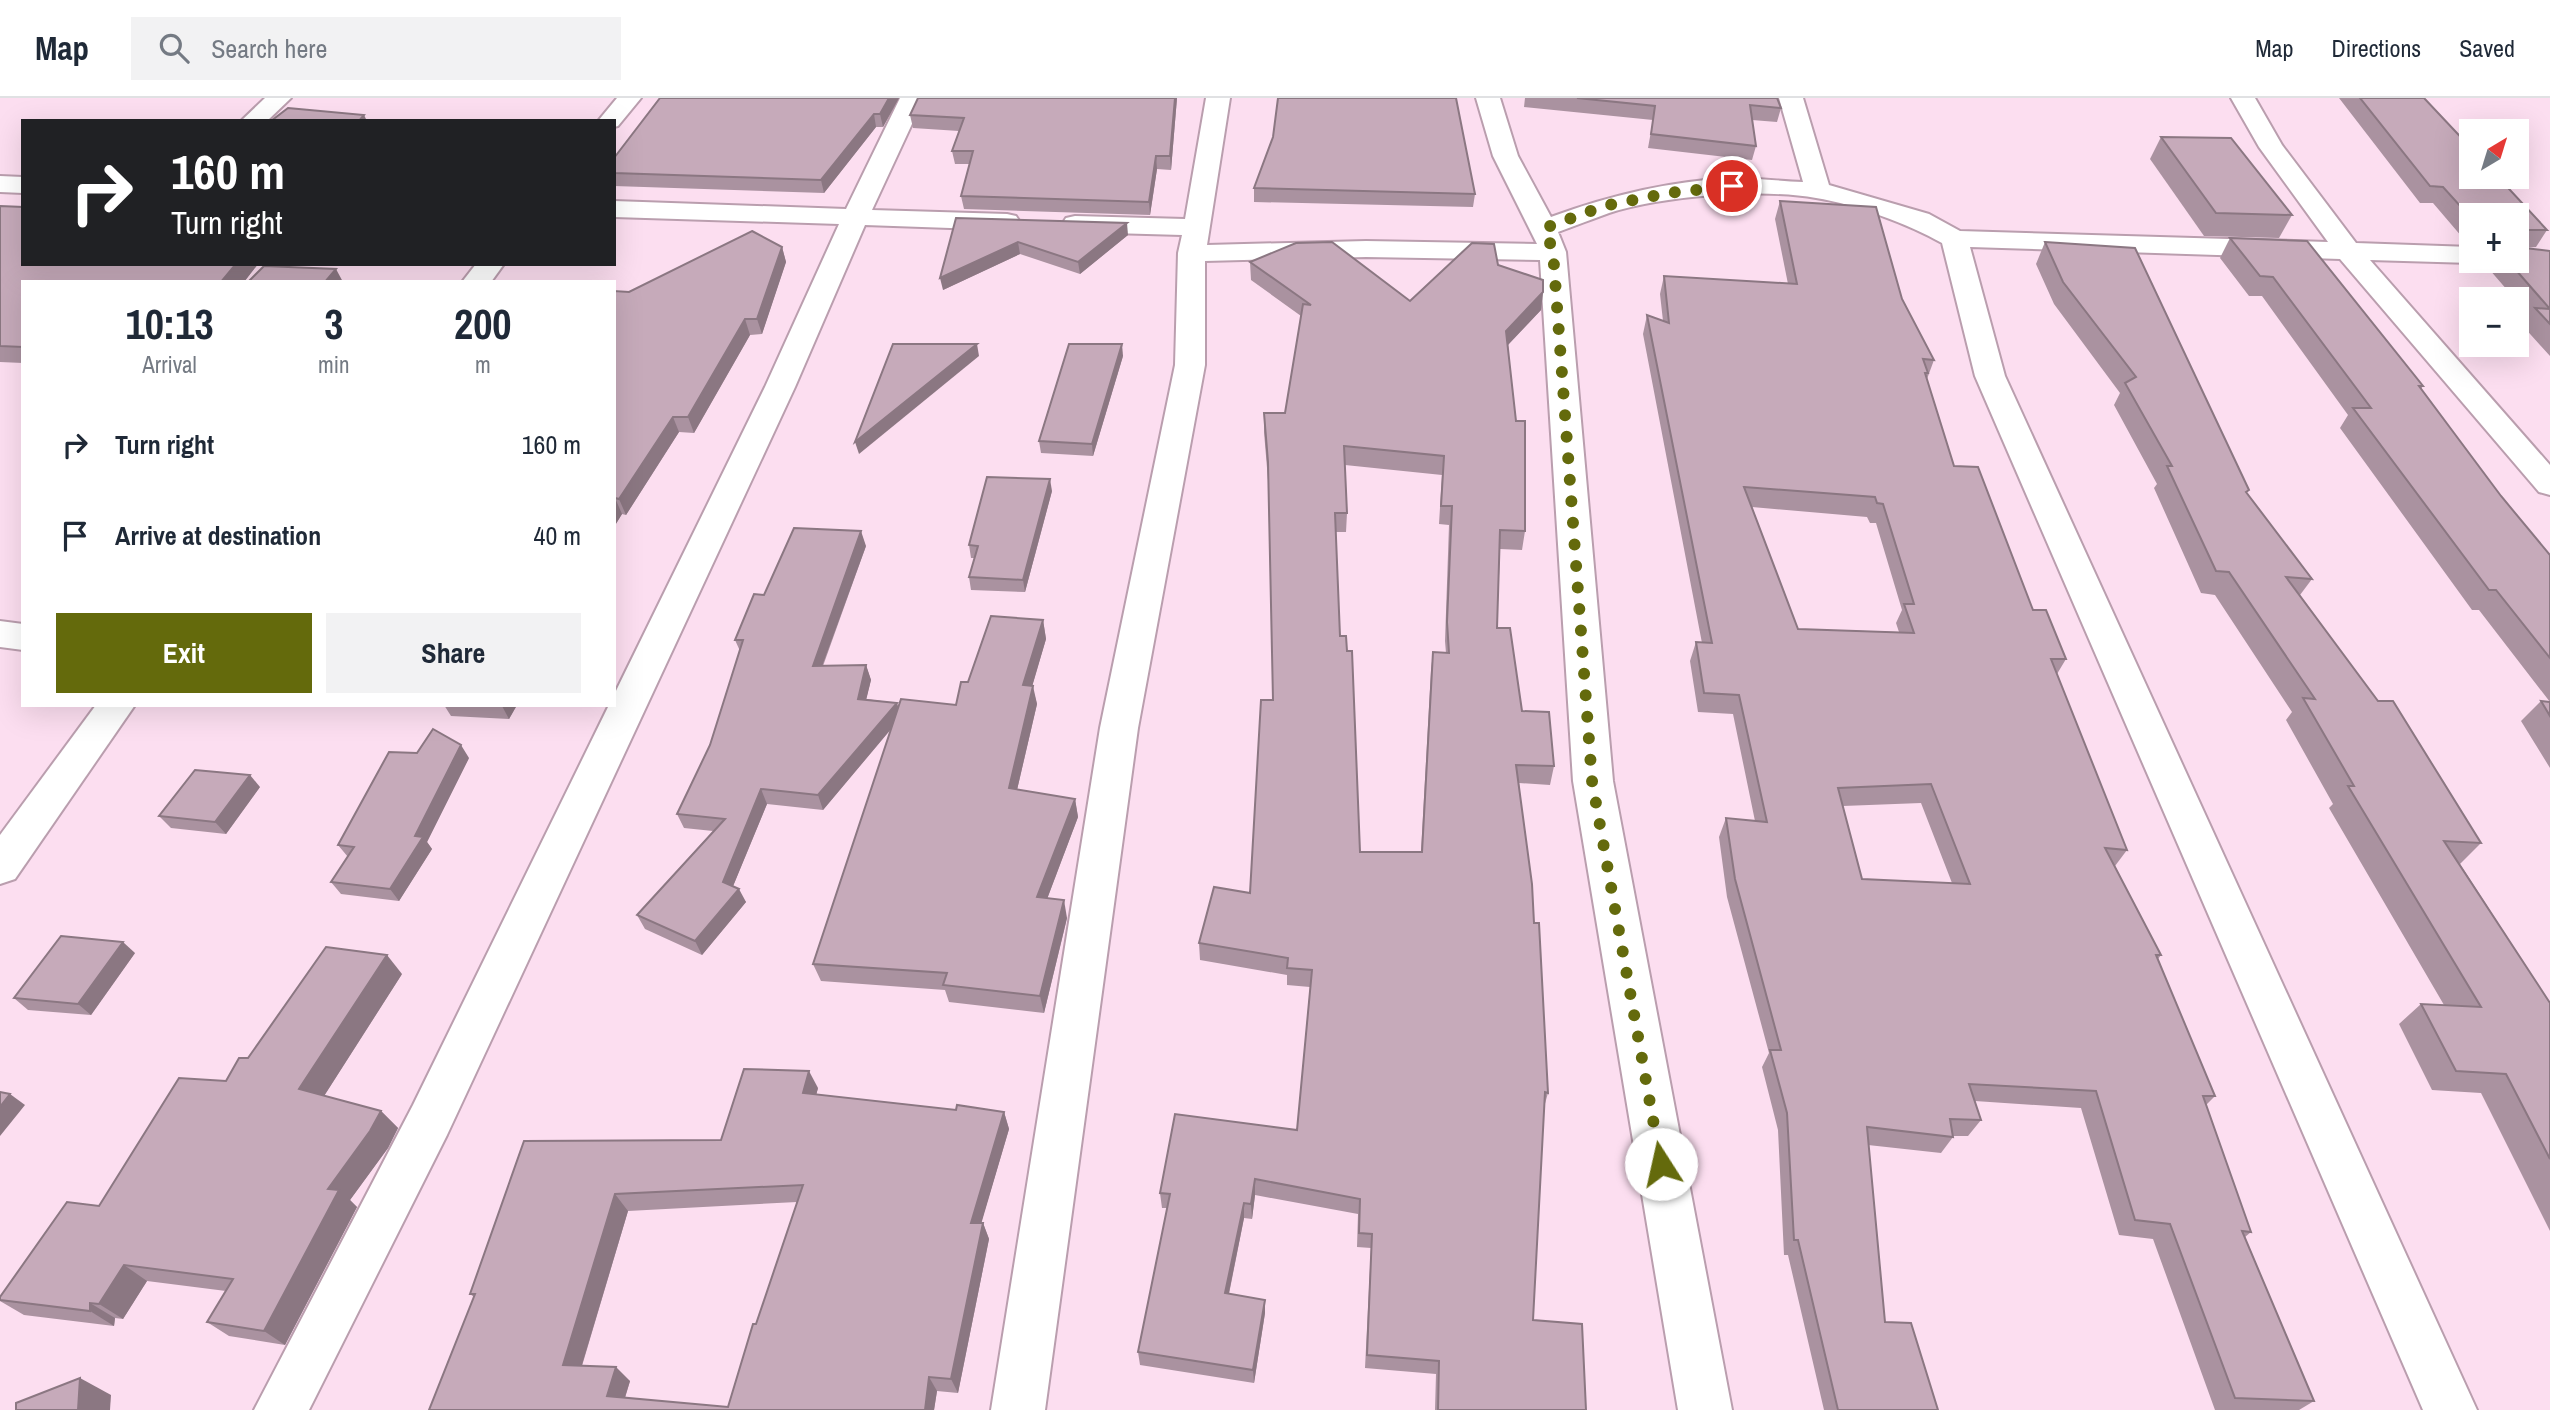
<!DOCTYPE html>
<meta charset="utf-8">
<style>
:root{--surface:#fff;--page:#f2f2f3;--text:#1f2937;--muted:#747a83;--line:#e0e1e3;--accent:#646a0c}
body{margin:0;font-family:"Archivo Narrow",sans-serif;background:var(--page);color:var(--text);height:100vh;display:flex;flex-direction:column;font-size:26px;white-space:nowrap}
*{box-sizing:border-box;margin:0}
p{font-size:23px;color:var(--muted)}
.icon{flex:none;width:38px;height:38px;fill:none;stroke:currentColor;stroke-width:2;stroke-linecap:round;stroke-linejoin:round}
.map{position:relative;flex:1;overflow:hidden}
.drawer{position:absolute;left:21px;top:182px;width:595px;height:427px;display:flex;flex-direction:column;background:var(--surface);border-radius:0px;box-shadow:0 7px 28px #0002}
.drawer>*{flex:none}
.guide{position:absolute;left:21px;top:21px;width:595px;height:147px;border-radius:0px;box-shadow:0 7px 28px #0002;background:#202124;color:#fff;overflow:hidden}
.needle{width:46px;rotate:38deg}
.tools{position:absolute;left:2459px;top:21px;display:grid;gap:14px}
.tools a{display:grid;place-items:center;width:70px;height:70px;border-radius:0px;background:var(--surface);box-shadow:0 7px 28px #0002;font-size:35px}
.pin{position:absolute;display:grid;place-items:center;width:60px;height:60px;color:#fff;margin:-30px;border:4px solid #fff;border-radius:50%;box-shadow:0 2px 7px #0007}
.me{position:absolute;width:77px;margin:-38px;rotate:350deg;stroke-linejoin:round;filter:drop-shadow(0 0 5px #0008)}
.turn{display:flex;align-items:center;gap:24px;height:147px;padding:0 35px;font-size:32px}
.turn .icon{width:91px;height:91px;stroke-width:2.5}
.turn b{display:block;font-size:49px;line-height:60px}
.eta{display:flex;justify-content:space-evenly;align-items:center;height:119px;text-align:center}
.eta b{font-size:42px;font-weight:800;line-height:49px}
.button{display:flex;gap:14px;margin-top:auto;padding:14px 35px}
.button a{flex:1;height:80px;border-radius:0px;background:var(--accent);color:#fff;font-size:28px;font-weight:800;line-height:80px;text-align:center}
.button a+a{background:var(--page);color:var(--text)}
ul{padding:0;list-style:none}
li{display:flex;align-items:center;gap:21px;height:91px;padding:0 35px}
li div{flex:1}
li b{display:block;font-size:26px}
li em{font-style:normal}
header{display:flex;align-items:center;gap:42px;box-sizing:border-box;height:98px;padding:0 35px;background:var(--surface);border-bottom:2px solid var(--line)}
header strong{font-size:33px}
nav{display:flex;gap:38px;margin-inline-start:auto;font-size:24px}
.search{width:490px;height:63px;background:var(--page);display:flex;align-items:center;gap:18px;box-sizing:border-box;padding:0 24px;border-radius:0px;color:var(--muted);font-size:26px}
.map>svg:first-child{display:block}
</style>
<header>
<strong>Map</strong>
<div class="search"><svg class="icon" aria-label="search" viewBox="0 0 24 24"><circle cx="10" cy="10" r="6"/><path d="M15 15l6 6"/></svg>Search here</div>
<nav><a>Map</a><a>Directions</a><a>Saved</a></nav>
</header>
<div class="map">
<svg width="2550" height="1312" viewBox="0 0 2550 1312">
<rect width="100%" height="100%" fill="#fcdef0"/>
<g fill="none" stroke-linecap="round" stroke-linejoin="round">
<g stroke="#ba9eae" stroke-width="4">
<g id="minor">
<polygon points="265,0 291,0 267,23 241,23"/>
<polygon points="617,0 641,0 618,28 614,29 614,23 598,23"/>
<polygon points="900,0 924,0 872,112 1007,116 1016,118 1020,124 1016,130 1007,132 865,127 795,289 447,1037 309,1312 254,1312 413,1007 609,607 614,607 614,597 765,289 839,126 614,119 614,103 846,111"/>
<path d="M1206,0H1230L1207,147L1366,143L1537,146L1493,58L1476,0H1500L1518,58L1551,119C1608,98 1670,83 1732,80C1755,80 1779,83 1803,84L1779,0H1803L1829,87L1929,116L1960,133L2328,144L2259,49L2231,0H2255L2282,47L2356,145L2471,149V163H2481L2471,165L2370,162L2550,367V397L2539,394L2340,161L1970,149L2005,278L2477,1312H2423L1975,278L1942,145C1908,126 1855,106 1816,100C1760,90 1663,98 1609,115C1592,121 1575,128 1558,134L1566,154L1613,683L1732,1312H1678L1573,683L1540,162L1366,159L1205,163V267L1138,630L1045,1312H991L1100,630L1175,267L1178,155L1182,137L1075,134L1066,132L1062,126L1066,120L1075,118L1185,121Z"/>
<polygon points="0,78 23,79 23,95 0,94"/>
<polygon points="476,166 504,166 491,184 462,184"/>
<polygon points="0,523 23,526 23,552 0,549"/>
<polygon points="96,607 135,607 15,781 0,786 0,737"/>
</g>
</g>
<use href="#minor" fill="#fff" fill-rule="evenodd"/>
</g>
<g fill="#aa92a0" fill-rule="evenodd">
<polygon points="660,0 899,0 883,29 876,29 824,95 614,88 614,60"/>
<polygon points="1177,0 1171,72 1157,71 1150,117 964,111 961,98 970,66 955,66 952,53 959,33 913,30 910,17"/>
<polygon points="1525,0 1777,0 1781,10 1777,24 1752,22 1756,48 1752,62 1648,50 1653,22 1524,9"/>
<polygon points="2339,0 2424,0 2547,132 2536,149 2521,150 2550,153 2550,258 2522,227 2529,218 2516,204 2516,201 2515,201 2482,163 2516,163 2516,117 2471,117 2471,147 2468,146 2433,105 2420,105"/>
<polygon points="2161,39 2292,117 2279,140 2204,138 2150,61"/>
<polygon points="1254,90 1475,96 1473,109 1254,104"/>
<path d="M1780,103L1902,201L1934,262L1927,281L1954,368L2033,512L2066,561L2057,576L2127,752L2115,768L2161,857L2158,861L2215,998L2206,1007L2251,1134L2245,1139L2314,1303L2299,1312H2215L2153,1141L2119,1137L2081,1010L1975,1003L1981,1022L1968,1038H1953V1039L1941,1055L1868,1047L1885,1224L1938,1312H1824L1788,1157H1784L1778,1032L1762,969L1769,955L1727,799L1719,739L1726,720L1755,723L1733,616L1698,614L1690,563L1696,544L1702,545L1643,236L1647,217L1663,223L1660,196L1664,178L1788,186L1775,121ZM1752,409L1867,419L1870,425H1876L1902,512L1896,525L1899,534L1798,531ZM1921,705L1952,785L1862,781L1843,708Z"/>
<polygon points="0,108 23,166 258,166 244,184 23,184 23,265 0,264"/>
<polygon points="956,120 1128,137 1080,176 1020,156 943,192"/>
<polygon points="2230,140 2423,288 2421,291 2501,398 2550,457 2550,670 2521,623 2541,603 2550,604 2479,512 2472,512 2340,330 2348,317 2262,198 2249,198 2220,160"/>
<polygon points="2045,144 2247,395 2312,481 2300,497 2481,745 2460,766 2550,905 2550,1133 2481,995 2432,992 2399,926 2421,906 2444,907 2329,710 2333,706 2286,622 2292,614 2215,497 2201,495 2154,390 2157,386 2114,307 2120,295 2054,206 2036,166"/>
<polygon points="782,149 786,164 762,236 750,237 694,335 679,334 626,417 622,416 614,429 614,193 629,194"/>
<path d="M1250,164L1410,203L1498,167L1543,194L1541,212L1508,247L1525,433L1522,452L1500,451L1497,530L1522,613L1554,668L1550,687L1519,685L1534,825L1548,995L1544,1009L1533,1222L1586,1312H1435L1436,1276L1365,1270L1371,1150L1357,1149L1358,1116L1255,1097L1252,1121L1244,1120L1229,1196L1265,1215L1254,1285L1140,1267L1138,1254L1167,1110H1162L1160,1095L1297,1032L1310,889L1287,887V877L1200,862L1199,845L1250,795L1273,602L1268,382L1264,334V315H1285L1301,218L1251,182ZM1345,367L1442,377L1439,426L1449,427L1445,543L1446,555L1433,554L1431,573L1421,754H1360L1340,538L1336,434H1346L1347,415Z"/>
<polygon points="1123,258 1093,358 1041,355 1039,343"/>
<polygon points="1052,393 1025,494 971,492 969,479 975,460 971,460 969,447"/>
<polygon points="866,448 823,568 866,567 871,582 866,601 897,605 898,610 956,607 968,584 1043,522 1046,541 1032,588 1037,606 1017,692 1075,701 1078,719 1047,801 1067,820 1044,915 949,904 945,892 821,883 813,866 892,630 823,712 767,706 733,788 746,804 702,857 645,831 637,817 713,733 684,730 677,716 710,647 740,553 735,542 764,497"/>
<polygon points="444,607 517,607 509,621 451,618"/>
<polygon points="469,660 427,744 432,751 399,803 341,796 331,784 348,759 338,747"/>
<polygon points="260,689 226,736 171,730 159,718"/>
<polygon points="135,855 91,917 28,912 14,900"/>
<polygon points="402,876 324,998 381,1013 398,1030 388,1050 350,1102 357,1109 285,1247 229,1238 207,1224 226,1193 147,1183 123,1221 115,1220 114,1228 24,1217 0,1203 0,1199 99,1108 226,983"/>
<path d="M818,990L816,997L956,1012L1004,1014L1009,1031L981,1125H983L989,1141L958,1295L937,1293L934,1312H429L474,1199L470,1196L524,1043L721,1042ZM797,1104L728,1309L625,1300L630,1283L582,1268L628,1113Z"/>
</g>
<g fill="#8b7782">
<polygon points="889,0 899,0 883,29 880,16"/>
<polygon points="1175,0 1177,0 1171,72 1170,58"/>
<polygon points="874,16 876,29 824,95 821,82"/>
<polygon points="364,17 367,23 359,23"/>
<polygon points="1156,58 1157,71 1150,117 1149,104"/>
<polygon points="1127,125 1128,137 1080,176 1078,164"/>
<polygon points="1018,144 1020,156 943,192 940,180"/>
<polygon points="782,149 786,164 762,236 757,221"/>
<polygon points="236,166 258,166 244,184 221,184"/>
<polygon points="336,171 343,184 325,184"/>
<polygon points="1543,194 1541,212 1504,251 1506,233"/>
<polygon points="745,221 750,237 694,335 688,319"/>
<polygon points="977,246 979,258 859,356 855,344"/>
<polygon points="1122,246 1123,258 1093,358 1092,346"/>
<polygon points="673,319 679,334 626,417 619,401"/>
<polygon points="1050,381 1052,393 1025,494 1023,482"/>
<polygon points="615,400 622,416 614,429 614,402"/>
<polygon points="861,433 866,448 817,582 813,568"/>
<polygon points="1043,522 1046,541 1027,606 1023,587"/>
<polygon points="866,567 871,582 863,615 858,601"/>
<polygon points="1033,588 1037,606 1013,709 1009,690"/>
<polygon points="897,605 901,619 823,712 818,697"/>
<polygon points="503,607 517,607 509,621 502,608"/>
<polygon points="461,647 469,660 427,744 432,751 399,803 390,791 415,738"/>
<polygon points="250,677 260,689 226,736 215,724"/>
<polygon points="761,691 767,706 729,798 723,784"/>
<polygon points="1075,701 1078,719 1041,817 1037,799"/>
<polygon points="739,791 746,804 702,857 695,843"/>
<polygon points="1064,802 1067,820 1044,915 1040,898"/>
<polygon points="123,844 135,855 91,917 78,906"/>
<polygon points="387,857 402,876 317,1009 299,991"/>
<polygon points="809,973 818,990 812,1013 803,995"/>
<polygon points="10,996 25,1007 0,1038 0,1009"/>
<polygon points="381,1013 398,1030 388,1050 350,1102 357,1109 285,1247 264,1233 328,1091"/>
<polygon points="1004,1014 1009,1031 977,1140 971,1125"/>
<polygon points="1255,1081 1255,1097 1252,1121 1251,1106"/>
<polygon points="615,1096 628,1113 578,1280 563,1267"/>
<polygon points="1244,1105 1244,1120 1226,1209 1225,1195"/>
<polygon points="983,1125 989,1141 958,1295 951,1281"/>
<polygon points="124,1167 147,1183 123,1221 99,1206"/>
<polygon points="1265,1202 1265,1215 1254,1285 1253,1272"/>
<polygon points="90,1205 115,1220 114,1228 90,1213"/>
<polygon points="616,1269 630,1283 621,1312 607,1298"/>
<polygon points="929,1279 937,1293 934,1312 925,1312"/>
<polygon points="80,1280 111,1297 110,1312 78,1312"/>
</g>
<g fill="#c6aaba" stroke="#8b7782" stroke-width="2" fill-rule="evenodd">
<polygon points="660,0 889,0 880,16 874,16 821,82 614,75 614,60"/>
<polygon points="918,0 1175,0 1170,58 1156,58 1149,104 961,98 973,53 952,53 964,20 910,17"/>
<polygon points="1278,0 1456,0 1475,96 1254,90 1273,39"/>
<polygon points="1577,0 1777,0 1781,10 1750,7 1756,48 1651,36 1655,8"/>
<polygon points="2360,0 2424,0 2471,50 2471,79 2498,79 2547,132 2526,132 2525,144 2516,144 2516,117 2471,117 2471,120 2443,89 2430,88"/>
<polygon points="288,10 364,17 359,23 271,23"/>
<polygon points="2161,39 2231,40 2292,117 2216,115"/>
<path d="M1780,103L1876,109L1902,201L1934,262L1923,261L1928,275H1925L1954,368L1978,369L2033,512H2046L2066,561H2051L2127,752L2105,750L2161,857H2156L2215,998H2203L2251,1134L2242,1133L2314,1303L2235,1300L2170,1126L2135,1122L2096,993L1969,986L1981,1022L1950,1021L1953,1039L1867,1029L1885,1224L1911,1225L1938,1312H1838L1798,1142H1794L1787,1015L1770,952H1781L1735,781L1726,720L1767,724L1739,597L1704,595L1696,544L1712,545L1647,217L1669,225L1664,178L1797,186ZM1744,389L1875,399L1877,405L1883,406L1914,506H1904L1914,535L1798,531ZM1931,686L1970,786L1862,781L1838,690Z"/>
<polygon points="0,108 23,109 23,166 236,166 221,184 23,184 23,249 0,248"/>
<polygon points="956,120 1127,125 1078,164 1018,144 940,180"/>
<polygon points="752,133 782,149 757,221 745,221 688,319 673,319 619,401 615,400 614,402 614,193 629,194"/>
<polygon points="2230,140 2307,143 2423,288 2419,288 2501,398 2550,457 2550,560 2496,492 2489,492 2353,310 2371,310 2273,179 2260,178"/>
<path d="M1332,144L1410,203L1472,145L1494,146L1498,167L1543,182V194L1506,233L1516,323H1525V433L1500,432L1497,530H1510L1522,613L1549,614L1554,668L1516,667L1532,786L1534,825H1539L1548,995L1545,994L1533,1222L1582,1226L1586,1312H1438L1439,1263L1367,1257L1372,1136L1359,1135L1360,1101L1255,1081L1251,1106L1244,1105L1225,1195L1265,1202L1253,1272L1138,1254L1170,1096L1160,1095L1175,1016L1297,1032L1312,872L1287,870L1288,860L1199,845L1214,789L1250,795L1261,602H1273L1268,364L1264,315H1285L1303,206L1311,207L1250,164L1296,145ZM1344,348L1444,358L1441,408H1452L1447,524L1449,555L1433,554L1422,754H1360L1352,553H1347L1346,538H1340L1335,415H1347Z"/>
<polygon points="2045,144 2135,150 2249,392 2246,394 2312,481 2286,479 2378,603 2393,603 2481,745 2444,743 2550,905 2550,1061 2506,976 2456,973 2421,906 2481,909 2348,688 2354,688 2303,600 2315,601 2229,474 2216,473 2167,368 2172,368 2125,285 2136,279 2063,184"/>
<polygon points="2516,149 2550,153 2550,226 2535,210 2550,211 2508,163 2516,163"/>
<polygon points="264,168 336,171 325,184 248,184"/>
<polygon points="893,246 977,246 855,344"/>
<polygon points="1069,246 1122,246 1092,346 1039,343"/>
<polygon points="987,379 1050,381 1023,482 969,479 978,448 969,447"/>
<polygon points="794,430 861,433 813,568 866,567 858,601 897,605 818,697 761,691 723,784 739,791 695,843 637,817 725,721 677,716 710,647 743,542 735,542 754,496 764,497"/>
<polygon points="991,518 1043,522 1023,587 1033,588 1009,690 1075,701 1037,799 1064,802 1040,898 943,887 947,875 813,866 901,601 956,607 961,584 968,584"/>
<polygon points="2541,603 2550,604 2550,618"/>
<polygon points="477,607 503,607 502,608"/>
<polygon points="433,631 461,647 415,738 423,739 390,791 331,784 354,749 338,747 389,654 417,655"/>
<polygon points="195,672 250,677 215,724 159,718"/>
<polygon points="61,838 123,844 78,906 14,900"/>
<polygon points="326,849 387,857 299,991 381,1013 370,1033 328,1091 339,1092 264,1233 207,1224 233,1181 124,1167 99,1206 90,1205 90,1213 0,1202 0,1199 67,1104 99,1108 179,980 226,983 239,960 248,960"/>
<path d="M744,971L809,973L803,995L956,1012L957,1007L1004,1014L971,1125H983L951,1281L929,1279L925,1312H429L475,1196H470L524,1043L721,1042ZM803,1087L756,1226H753L728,1309L607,1298L616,1269L563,1267L615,1096Z"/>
<polygon points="0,994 10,996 0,1009"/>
<polygon points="80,1280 78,1312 16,1312 16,1305"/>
</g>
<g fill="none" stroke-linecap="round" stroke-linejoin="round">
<polyline stroke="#646a0c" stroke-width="12" stroke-dasharray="0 21.6" points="1661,1066 1592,683 1553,154 1545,130 1604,108 1669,95 1732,88"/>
</g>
</svg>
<div class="tools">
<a><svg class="needle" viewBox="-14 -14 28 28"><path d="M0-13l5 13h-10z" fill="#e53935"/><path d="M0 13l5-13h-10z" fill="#747a83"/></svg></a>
<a>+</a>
<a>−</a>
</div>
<div class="pin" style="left:1732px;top:88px;background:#d93025"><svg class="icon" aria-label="arrive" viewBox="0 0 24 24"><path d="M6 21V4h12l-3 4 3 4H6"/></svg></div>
<svg class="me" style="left:1661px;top:1066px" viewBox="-20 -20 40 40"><circle r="19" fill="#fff"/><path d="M0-13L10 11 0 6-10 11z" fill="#646a0c"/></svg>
<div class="guide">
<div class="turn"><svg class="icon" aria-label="right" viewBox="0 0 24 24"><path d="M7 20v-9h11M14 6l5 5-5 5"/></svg><div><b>160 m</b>Turn right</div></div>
</div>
<section class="drawer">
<div class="eta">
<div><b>10:13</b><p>Arrival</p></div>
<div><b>3</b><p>min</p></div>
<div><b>200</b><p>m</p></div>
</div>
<ul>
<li><svg class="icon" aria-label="right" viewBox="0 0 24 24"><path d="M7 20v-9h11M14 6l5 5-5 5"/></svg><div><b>Turn right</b></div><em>160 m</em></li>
<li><svg class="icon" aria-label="arrive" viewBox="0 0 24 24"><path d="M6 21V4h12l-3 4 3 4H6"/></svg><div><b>Arrive at destination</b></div><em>40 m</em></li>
</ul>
<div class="button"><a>Exit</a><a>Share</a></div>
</section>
</div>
